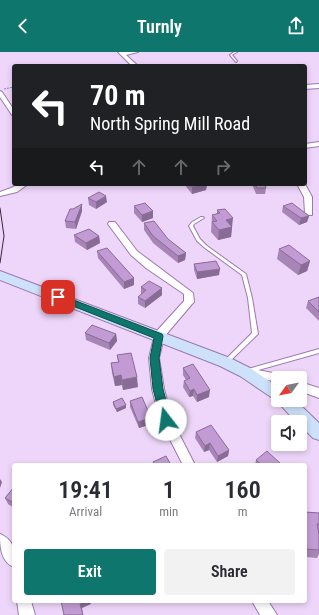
<!DOCTYPE html>
<style>
:root{--surface:#fff;--page:#f2f2f3;--text:#2b2b33;--muted:#7c7c81;--accent:#0f766e}
body{margin:0;font-family:"Roboto Condensed",sans-serif;background:var(--page);color:var(--text);height:100vh;display:flex;flex-direction:column;font-size:15px;white-space:nowrap}
*{box-sizing:border-box;margin:0}
p{font-size:13px;color:var(--muted)}
.icon{flex:none;width:22px;height:22px;fill:none;stroke:currentColor;stroke-width:2;stroke-linecap:round;stroke-linejoin:round}
.map{position:relative;flex:1;overflow:hidden}
.side{position:absolute;left:12px;top:411px;width:295px;height:140px;display:flex;flex-direction:column;background:var(--surface);border-radius:4px;box-shadow:0 2px 6px #0003}
.side>*{flex:none}
.banner{position:absolute;left:12px;top:12px;width:295px;height:122px;border-radius:4px;box-shadow:0 2px 6px #0003;background:#202124;color:#fff;overflow:hidden}
.needle{width:26px;rotate:237deg}
.buttons{position:absolute;left:271px;top:319px;display:grid;gap:8px}
.buttons a{display:grid;place-items:center;width:36px;height:36px;border-radius:4px;background:var(--surface);box-shadow:0 2px 6px #0003;font-size:20px}
.pin{position:absolute;display:grid;place-items:center;width:34px;height:34px;color:#fff;margin:-17px;border-radius:8px;box-shadow:0 2px 6px #0006}
.me{position:absolute;width:44px;margin:-22px;rotate:345deg;stroke-linejoin:round;filter:drop-shadow(0 0 3px #0008)}
.turn{display:flex;align-items:center;gap:14px;height:84px;padding:0 12px;font-size:18px}
.turn .icon{width:52px;height:52px;stroke-width:2.5}
.turn b{display:block;font-size:28px;line-height:34px}
.lanes{display:flex;align-items:center;height:38px;padding:0 12px;background:#0003;justify-content:center;gap:20px;direction:ltr}
.lanes .off{opacity:.35}
.eta{display:flex;justify-content:space-evenly;align-items:center;height:68px;text-align:center}
.eta b{font-size:24px;font-weight:600;line-height:28px}
.primary-button{display:flex;gap:8px;margin-top:auto;padding:8px 12px}
.primary-button a{flex:1;height:46px;border-radius:4px;background:var(--accent);color:#fff;font-size:16px;font-weight:600;line-height:46px;text-align:center}
.primary-button a+a{background:var(--page);color:var(--text)}
header{display:flex;justify-content:space-between;align-items:center;height:52px;padding:0 12px;background:var(--accent);color:#fff;font-size:18px;font-weight:600}
.map>svg:first-child{display:block}
</style>
<header><svg class="icon" aria-label="back" viewBox="0 0 24 24"><path d="M15 5l-7 7 7 7"/></svg>Turnly<svg class="icon" aria-label="share" viewBox="0 0 24 24"><path d="M12 15V3M7 8l5-5 5 5M5 13v7h14v-7"/></svg></header>
<div class="map">
<svg width="319" height="563" viewBox="0 0 319 563">
<rect width="100%" height="100%" fill="#eed6fa"/>
<g fill="none" stroke-linecap="round" stroke-linejoin="round">
<g stroke="#9d78b0" stroke-width="2">
<g id="service">
<polygon points="234,0 237,0 232,3 237,9 236,10 230,3"/>
<polygon points="201,165 203,165 204,166 194,172 193,174 200,187 207,194 246,222 252,246 258,282 228,311 224,311 223,310 252,281 248,246 242,223 205,196 197,189 189,174 192,170"/>
<polygon points="319,297 319,301 248,321 246,320 245,319 246,318 248,317"/>
</g>
</g>
<g stroke="#9d78b0" stroke-width="2">
<g id="minor">
<polygon points="118,0 138,0 126,3 138,14 132,14"/>
<polygon points="319,32 319,36 305,37 305,33"/>
<polygon points="0,39 2,40 14,58 14,64 12,63 0,45"/>
<polygon points="319,90 319,94 305,96 305,92"/>
<polygon points="19,132 28,132 17,140 0,144 0,140 11,136"/>
<polygon points="297,132 305,132 312,145 312,163 309,163 305,161 304,145"/>
<polygon points="109,170 115,170 137,199 193,241 194,250 192,252 164,285 159,306 164,337 172,368 195,413 183,413 160,368 152,337 149,306 155,281 184,249 184,242 146,216 131,203 108,172"/>
<polygon points="247,316 278,322 282,323 283,326 278,326 278,330 243,323 242,320 243,317"/>
<polygon points="300,330 319,336 319,346 300,339"/>
<path d="M0,482C16,489 14,500 14,515C1,510 0,495 0,482Z"/>
<polygon points="17,549 31,549 35,563 19,563"/>
<polygon points="252,549 268,549 277,563 260,563"/>
</g>
</g>
<g stroke="#9d78b0" stroke-width="2">
<polygon id="secondary" points="0,219 230,306 250,316 278,335 278,348 295,348 319,371 319,388 313,386 300,373 300,370 296,370 277,349 240,324 220,314 0,228"/>
</g>
<polyline stroke="#95819f" stroke-width="1" stroke-dasharray="2 1" stroke-linecap="butt" points="4,37 14,35"/>
<use href="#service" fill="#fff" fill-rule="evenodd"/>
<use href="#minor" fill="#fff" fill-rule="evenodd"/>
<use href="#secondary" fill="#cde1fa" fill-rule="evenodd"/>
<polyline stroke="#37273e" stroke-width="1" points="0,156 4,184 0,211"/>
</g>
<g fill="#a785b7">
<polygon points="184,132 207,132 206,138 192,142"/>
<polygon points="252,132 265,132 266,136 265,142 256,142"/>
<polygon points="88,146 107,150 96,157 89,153"/>
<polygon points="82,152 82,159 76,177 66,176 65,169"/>
<polygon points="134,154 153,166 142,170 134,161"/>
<polygon points="283,154 309,164 307,170 299,173 282,160"/>
<polygon points="217,158 232,175 231,185 218,188 211,180 212,163 217,162"/>
<polygon points="144,171 168,187 186,201 185,208 178,211 153,191 144,178"/>
<polygon points="74,183 99,184 100,191 87,198 75,190"/>
<polygon points="279,197 310,209 307,219 298,223 277,207"/>
<polygon points="97,199 134,233 124,237 98,206"/>
<polygon points="194,212 219,223 197,227 194,218"/>
<polygon points="141,235 162,236 162,243 145,256 138,252 138,245 141,243"/>
<polygon points="319,245 319,269 306,256 308,249"/>
<polygon points="85,281 116,282 117,289 110,298 86,288"/>
<polygon points="117,303 138,335 123,338 122,333 115,334 112,321 111,311 118,310"/>
<polygon points="183,316 209,345 197,350 193,344 189,345 183,335 184,329 186,328 183,323"/>
<polygon points="130,349 151,372 139,376 130,355"/>
<polygon points="113,350 126,353 126,356 117,360 113,353"/>
<polygon points="196,380 229,398 228,404 217,410 209,398 204,400 195,386"/>
<polygon points="256,408 282,413 255,413"/>
<polygon points="14,435 14,456 8,452 5,446"/>
<polygon points="305,460 319,461 319,502 317,506 305,505"/>
</g>
<g fill="#886c95">
<polygon points="207,132 206,138 192,142 192,135"/>
<polygon points="106,144 107,150 96,157 96,150"/>
<polygon points="82,152 82,159 76,177 75,170"/>
<polygon points="153,159 153,166 142,170 142,163"/>
<polygon points="309,164 307,170 299,173 301,166"/>
<polygon points="233,166 231,185 218,188 219,178 226,168"/>
<polygon points="99,184 100,191 87,198 86,191"/>
<polygon points="186,201 185,208 178,211 178,204"/>
<polygon points="310,209 307,219 298,223 301,213"/>
<polygon points="220,217 219,223 197,227 197,220"/>
<polygon points="134,226 134,233 124,237 124,230"/>
<polygon points="162,236 162,243 145,256 145,249"/>
<polygon points="116,282 117,289 110,298 109,291"/>
<polygon points="121,323 122,333 115,334 114,325"/>
<polygon points="137,325 138,335 123,338 122,328"/>
<polygon points="194,337 193,344 189,345 190,339"/>
<polygon points="210,338 209,345 197,350 197,343"/>
<polygon points="126,353 126,356 117,360 116,357"/>
<polygon points="151,366 151,372 139,376 138,370"/>
<polygon points="210,391 209,398 204,400 205,394"/>
<polygon points="229,398 228,404 217,410 218,404"/>
<polygon points="0,427 2,430 0,436"/>
<polygon points="87,549 90,549 91,552 82,556 83,563 80,552"/>
</g>
<g fill="#c29bd5" stroke="#886c95">
<polygon points="190,132 206,132 192,135"/>
<polygon points="255,132 265,132 266,136 257,136"/>
<polygon points="99,140 106,144 96,150 88,146"/>
<polygon points="145,151 153,159 142,163 134,154"/>
<polygon points="292,151 309,164 301,166 283,154"/>
<polygon points="82,152 75,170 65,169 70,157 73,157"/>
<polygon points="225,157 233,166 226,168 232,175 219,178 212,170 217,169 212,163 220,161 217,158"/>
<polygon points="154,169 168,187 186,201 178,204 153,184 144,171"/>
<polygon points="89,177 99,184 86,191 74,183"/>
<polygon points="289,193 310,209 301,213 279,197"/>
<polygon points="107,196 134,226 124,230 97,199"/>
<polygon points="216,209 220,217 197,220 194,212"/>
<polygon points="149,229 162,236 145,249 138,245 146,238 141,235"/>
<polygon points="319,245 319,260 308,249"/>
<polygon points="92,273 116,282 109,291 85,281"/>
<polygon points="131,301 137,325 122,328 121,323 114,325 111,311 119,310 117,303"/>
<polygon points="193,312 210,338 197,343 194,337 190,339 184,329 190,326 183,316"/>
<polygon points="142,345 151,366 138,370 130,349"/>
<polygon points="122,346 126,353 116,357 113,350"/>
<polygon points="211,373 229,398 218,404 210,391 205,394 196,380"/>
<polygon points="267,399 282,413 262,413 256,408"/>
<polygon points="166,404 171,413 154,413 153,410"/>
<polygon points="14,435 14,451 5,446"/>
<polygon points="305,460 319,461 319,472 317,472 319,482 319,498 305,497"/>
<polygon points="61,549 87,549 80,552 83,563 64,563"/>
</g>
<polygon fill="#0f766e" stroke="#0a4d48" points="58,242 162,282 163,284 159,306 163,337 171,368 170,371 162,371 153,337 150,306 154,286 55,247 55,243"/>
</svg>
<div class="buttons">
<a><svg class="needle" viewBox="-14 -14 28 28"><path d="M0-13l5 13h-10z" fill="#e53935"/><path d="M0 13l5-13h-10z" fill="#7c7c81"/></svg></a>
<a><svg class="icon" aria-label="sound" viewBox="0 0 24 24"><path d="M4 9h4l5-4v14l-5-4H4zM17 9q2 3 0 6"/></svg></a>
</div>
<div class="pin" style="left:58px;top:245px;background:#d93025"><svg class="icon" aria-label="arrive" viewBox="0 0 24 24"><path d="M6 21V4h12l-3 4 3 4H6"/></svg></div>
<svg class="me" style="left:166px;top:368px" viewBox="-20 -20 40 40"><circle r="19" fill="#fff"/><path d="M0-13L10 11 0 6-10 11z" fill="#0f766e"/></svg>
<div class="banner">
<div class="turn"><svg class="icon" aria-label="left" viewBox="0 0 24 24"><path d="M17 20v-9H6M10 6l-5 5 5 5"/></svg><div><b>70 m</b>North Spring Mill Road</div></div>
<div class="lanes"><svg class="icon" aria-label="left" viewBox="0 0 24 24"><path d="M17 20v-9H6M10 6l-5 5 5 5"/></svg><svg class="icon off" aria-label="ahead" viewBox="0 0 24 24"><path d="M12 20V5M6 11l6-6 6 6"/></svg><svg class="icon off" aria-label="ahead" viewBox="0 0 24 24"><path d="M12 20V5M6 11l6-6 6 6"/></svg><svg class="icon off" aria-label="right" viewBox="0 0 24 24"><path d="M7 20v-9h11M14 6l5 5-5 5"/></svg></div>
</div>
<section class="side">
<div class="eta">
<div><b>19:41</b><p>Arrival</p></div>
<div><b>1</b><p>min</p></div>
<div><b>160</b><p>m</p></div>
</div>
<div class="primary-button"><a>Exit</a><a>Share</a></div>
</section>
</div>
